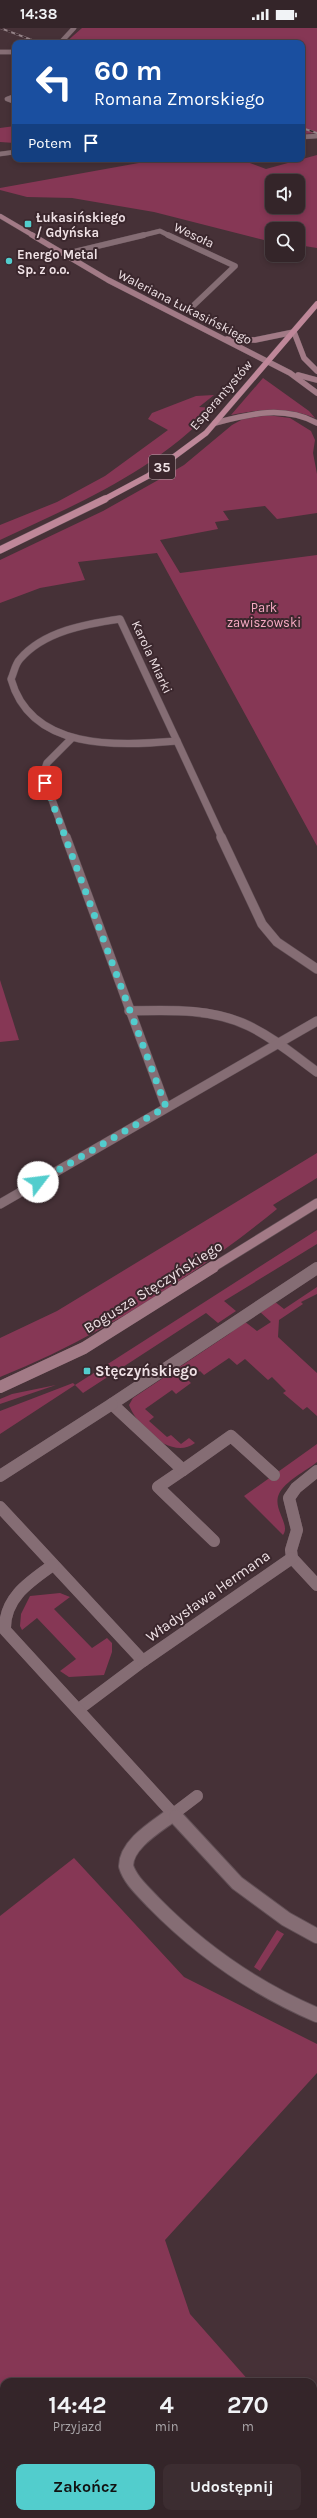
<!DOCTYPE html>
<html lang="pl">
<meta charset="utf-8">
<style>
:root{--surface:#342529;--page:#3c2d31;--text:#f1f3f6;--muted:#a9a5a8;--line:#4e4246;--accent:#52cdcd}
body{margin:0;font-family:Karla,sans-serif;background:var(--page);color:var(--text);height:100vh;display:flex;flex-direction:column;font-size:15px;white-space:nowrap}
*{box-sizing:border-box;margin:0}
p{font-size:13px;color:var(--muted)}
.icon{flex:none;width:22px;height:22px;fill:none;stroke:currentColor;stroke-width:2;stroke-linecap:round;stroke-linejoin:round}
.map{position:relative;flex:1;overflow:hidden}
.side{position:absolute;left:0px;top:2350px;width:317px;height:140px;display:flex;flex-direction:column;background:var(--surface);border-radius:12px 12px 0 0;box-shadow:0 2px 6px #0003,0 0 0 1px var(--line)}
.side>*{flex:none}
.guide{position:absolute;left:12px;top:12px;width:293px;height:122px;border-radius:8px;box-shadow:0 2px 6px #0003,0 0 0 1px var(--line);background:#1a4fa0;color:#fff;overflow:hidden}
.controls{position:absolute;left:265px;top:146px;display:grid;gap:8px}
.controls a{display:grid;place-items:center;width:40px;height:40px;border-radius:8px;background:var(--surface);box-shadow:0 2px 6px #0003,0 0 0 1px var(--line);font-size:20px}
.pin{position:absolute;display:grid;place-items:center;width:34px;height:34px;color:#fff;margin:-17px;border-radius:8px;box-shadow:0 2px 6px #0006}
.me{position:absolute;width:44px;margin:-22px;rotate:60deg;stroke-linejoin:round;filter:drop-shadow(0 0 3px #0008)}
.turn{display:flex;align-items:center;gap:14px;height:84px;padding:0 16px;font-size:18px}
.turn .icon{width:52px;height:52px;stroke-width:2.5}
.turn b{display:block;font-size:28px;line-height:34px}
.then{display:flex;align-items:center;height:38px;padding:0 16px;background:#0003;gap:8px;font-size:15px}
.eta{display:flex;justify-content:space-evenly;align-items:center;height:68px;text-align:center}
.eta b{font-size:24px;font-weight:700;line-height:28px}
.button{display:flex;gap:8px;margin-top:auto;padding:8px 16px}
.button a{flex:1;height:46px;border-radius:8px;background:var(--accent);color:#111;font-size:16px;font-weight:700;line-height:46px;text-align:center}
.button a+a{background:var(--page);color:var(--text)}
.status{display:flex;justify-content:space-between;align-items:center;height:28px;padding:0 20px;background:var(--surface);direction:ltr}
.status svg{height:11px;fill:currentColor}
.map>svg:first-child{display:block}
</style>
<div class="status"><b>14:38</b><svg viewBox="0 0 49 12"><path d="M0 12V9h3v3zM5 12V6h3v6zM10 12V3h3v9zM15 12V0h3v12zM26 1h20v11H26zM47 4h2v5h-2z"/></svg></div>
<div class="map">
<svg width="317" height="2490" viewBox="0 0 317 2490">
<rect width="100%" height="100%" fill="#463137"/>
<g fill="#863755" fill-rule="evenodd">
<polygon points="82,0 317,0 317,105 302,106 302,15 65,15"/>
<polygon points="15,98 15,115 0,114 0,100"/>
<path d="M317,127V220L298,217V201H272V214L154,184L72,170L27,169L0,162V160L161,131H239L266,141ZM272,153H298V179H272Z"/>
<path d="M263,350L309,383L315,390C287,379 261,381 231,387Z"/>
<path d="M214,367L199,379L214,380C154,444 77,476 0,512V497L57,474L105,448L168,402L148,391L152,385L196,368Z"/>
<polygon points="267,387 290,390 311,403 315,412 313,425 317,446 317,485 277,491 265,478 223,483 229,492 215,494 218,501 160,512 180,545 317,527 317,818 157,525 78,534 85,552 40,560 0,575 0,532 103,483 160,451 184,437 232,397 243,391"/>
<polygon points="0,952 19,1012 0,1014"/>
<path d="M317,1125V1150L273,1177L277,1181C194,1248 100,1309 0,1349V1310L57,1283Z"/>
<polygon points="317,1202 317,1216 224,1273 236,1283 218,1295 206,1285 83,1365 75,1357 0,1406 0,1383 73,1355 75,1357"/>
<path d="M317,1259V1266L301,1274L303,1276L279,1292L278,1309L317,1345V1388L307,1379L303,1382L283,1365L286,1363L272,1349L268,1352L245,1331L237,1337L229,1330L204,1347L200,1343L188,1352L191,1355L176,1366L172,1362L145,1381L154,1389L149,1393L167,1409L171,1407L181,1416L189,1410L195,1415C171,1433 137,1398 129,1377L133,1370L229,1306L244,1293L257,1303L271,1294L259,1283L274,1273L284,1281Z"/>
<polygon points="56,1357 0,1376 0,1371 12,1366"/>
<path d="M317,1416V1434C306,1443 285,1453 279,1466C272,1481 291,1496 283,1507L244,1468Z"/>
<polygon points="60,1565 70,1569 54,1581 92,1620 107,1610 112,1615 112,1624 104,1647 69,1649 60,1643 76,1631 37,1590 22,1602 20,1598 21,1586 30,1568"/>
<polygon points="74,1830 184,1949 317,2016 317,2045 165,2212 190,2286 250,2354 4,2354 4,2486 313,2486 313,2419 317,2423 317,2490 0,2490 0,1888"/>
<polygon points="277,1902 284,1906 260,1943 254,1939"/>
</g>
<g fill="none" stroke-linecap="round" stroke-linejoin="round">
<g stroke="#625056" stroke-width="5">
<g id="street-far5">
<polyline points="62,13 74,0"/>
<polyline points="0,24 15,24"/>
<polyline points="15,68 7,71 15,74"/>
<polyline points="302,109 317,108"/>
<polyline points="0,126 15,124"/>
<polyline points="140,208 160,203 170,208"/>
</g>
</g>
<g stroke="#625056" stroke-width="6">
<g id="street-far4">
<polyline points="168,207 235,238 194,277"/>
<polyline points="65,226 144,207"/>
</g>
</g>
<g stroke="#625056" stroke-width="8">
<g id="street-far3">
<path d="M120,591L177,713C117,718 31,723 11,651C14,645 15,636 20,631C44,603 86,596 120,591Z"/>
<polyline points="177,713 222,810"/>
<polyline points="66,810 43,747 47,735 72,710"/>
</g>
</g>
<g stroke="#625056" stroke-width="10">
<g id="street-far2">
<polyline points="66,809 166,1079"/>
<polyline points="221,809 262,896 277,914 317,941"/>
<path d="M129,983C169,982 212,980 249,998C274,1010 295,1028 317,1044"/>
<polyline points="0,1176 317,993"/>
</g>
</g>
<g stroke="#625056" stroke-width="12">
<g id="street-far1">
<polyline points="183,1442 158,1459 214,1513"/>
<polyline points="317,1443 296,1460 289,1470 297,1502 291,1522 292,1530 317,1557"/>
<polyline points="274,1447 231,1408 183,1442 112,1376 317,1240"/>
<polyline points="0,1448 112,1376"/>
<polyline points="0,1479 143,1633 79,1681"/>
<path d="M53,1537C29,1554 4,1570 5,1602L177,1790"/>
<polyline points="143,1633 292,1530"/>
<polyline points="168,1790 197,1768"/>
</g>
</g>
<g stroke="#625056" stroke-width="16">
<g id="street">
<path d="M169,1789C154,1800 126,1817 126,1838C130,1852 143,1863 153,1874C201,1923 254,1960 317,1987"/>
<polyline points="176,1789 237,1855 286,1891 317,1908"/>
</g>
</g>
<g stroke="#625056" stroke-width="5">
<polyline id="secondary-far3" points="0,188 34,208"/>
</g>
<g stroke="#625056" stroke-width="6">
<g id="secondary-far2">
<polyline points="32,207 108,252 290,345 317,365"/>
<polyline points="227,311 255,312 294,304 304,330 317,343"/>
<polyline points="298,347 317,352"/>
<path d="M215,395C250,386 283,377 317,395"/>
</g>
</g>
<g stroke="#625056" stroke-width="10">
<polyline id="secondary-far1" points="212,1240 317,1175"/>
</g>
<g stroke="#625056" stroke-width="12">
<polyline id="secondary" points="0,1359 84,1320 213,1239"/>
</g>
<g stroke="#625056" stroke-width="6">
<polyline id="primary-far1" points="103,472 148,448 206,405 317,276"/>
</g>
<g stroke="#625056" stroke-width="8">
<polyline id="primary" points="0,522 105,471"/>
</g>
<use href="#street-far5" stroke="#856d74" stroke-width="4.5"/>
<use href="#street-far4" stroke="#856d74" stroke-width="5.5"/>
<use href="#street-far3" stroke="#856d74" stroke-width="7"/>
<use href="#street-far2" stroke="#856d74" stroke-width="9"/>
<use href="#street-far1" stroke="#856d74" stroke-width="12"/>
<use href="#street" stroke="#856d74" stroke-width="14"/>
<use href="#secondary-far3" stroke="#a27a86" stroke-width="4.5"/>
<use href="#secondary-far2" stroke="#a27a86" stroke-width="5.5"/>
<use href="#secondary-far1" stroke="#a27a86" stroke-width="9"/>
<use href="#secondary" stroke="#a27a86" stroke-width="12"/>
<use href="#primary-far1" stroke="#bf8799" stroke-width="5.5"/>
<use href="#primary" stroke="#bf8799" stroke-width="7"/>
<g stroke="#958388" stroke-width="2">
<g id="rail">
<polyline points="0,0 40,15"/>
<polyline points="302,100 317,105"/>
</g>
</g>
<use href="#rail" stroke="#3b272d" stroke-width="1.5" stroke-dasharray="4" stroke-linecap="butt"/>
</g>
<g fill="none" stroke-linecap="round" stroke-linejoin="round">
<polyline stroke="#52cdcd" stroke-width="7" stroke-dasharray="0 12.6" points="38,1154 166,1079 45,755"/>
</g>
<g fill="#52cdcd" stroke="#3b272d" stroke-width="1.5">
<rect x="24" y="192" width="8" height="8" rx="2"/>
<circle cx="9" cy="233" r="4"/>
<rect x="83" y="1339" width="8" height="8" rx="2"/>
</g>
<g text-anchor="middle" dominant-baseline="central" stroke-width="4" stroke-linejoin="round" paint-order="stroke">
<g font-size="13" font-weight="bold" fill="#efe1e5" stroke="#3b272d" text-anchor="start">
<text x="36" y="189">Łukasińskiego<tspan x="36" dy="15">/ Gdyńska</tspan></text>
<text x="17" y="226">Energo Metal<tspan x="17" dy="15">Sp. z o.o.</tspan></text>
</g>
<g font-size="13" fill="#efe1e5" stroke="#3b272d">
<text transform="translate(194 207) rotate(25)">Wesoła</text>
<text transform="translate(185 279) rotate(27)">Waleriana Łukasińskiego</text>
<text transform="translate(221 367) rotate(-49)">Esperantystów</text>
<text transform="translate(152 629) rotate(65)">Karola Miarki</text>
</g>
<g font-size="13" fill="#f7aac3" stroke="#3b272d">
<text x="264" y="579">Park<tspan x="264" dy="15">zawiszowski</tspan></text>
</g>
<rect fill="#3b272d" stroke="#b9a9ae" stroke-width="1" x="149" y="427" width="26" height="24" rx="3"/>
<g font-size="14" font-weight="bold" fill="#efe1e5">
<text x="162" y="439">35</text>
</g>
<g font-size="15" fill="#efe1e5" stroke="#3b272d">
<text transform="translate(153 1259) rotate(-32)">Bogusza Stęczyńskiego</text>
<text transform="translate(208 1568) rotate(-35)">Władysława Hermana</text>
</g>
<g font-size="15" font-weight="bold" fill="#efe1e5" stroke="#3b272d" text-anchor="start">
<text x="95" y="1343">Stęczyńskiego</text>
</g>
</g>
</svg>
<div class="controls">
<a><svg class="icon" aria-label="sound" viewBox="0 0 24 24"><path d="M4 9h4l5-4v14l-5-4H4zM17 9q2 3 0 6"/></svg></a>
<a><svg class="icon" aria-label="search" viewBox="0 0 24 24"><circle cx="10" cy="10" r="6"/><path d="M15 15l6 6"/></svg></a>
</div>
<div class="pin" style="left:45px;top:755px;background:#d93025"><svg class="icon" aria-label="arrive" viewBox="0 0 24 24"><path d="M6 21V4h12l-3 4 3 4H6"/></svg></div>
<svg class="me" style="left:38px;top:1154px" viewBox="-20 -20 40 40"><circle r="19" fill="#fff"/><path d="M0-13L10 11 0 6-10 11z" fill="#52cdcd"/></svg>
<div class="guide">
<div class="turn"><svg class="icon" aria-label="left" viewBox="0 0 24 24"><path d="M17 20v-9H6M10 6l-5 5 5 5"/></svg><div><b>60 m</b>Romana Zmorskiego</div></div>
<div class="then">Potem<svg class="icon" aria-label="arrive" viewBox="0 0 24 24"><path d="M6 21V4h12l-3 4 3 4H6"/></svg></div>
</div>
<section class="side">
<div class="eta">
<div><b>14:42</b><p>Przyjazd</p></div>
<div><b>4</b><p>min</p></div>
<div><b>270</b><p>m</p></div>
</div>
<div class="button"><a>Zakończ</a><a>Udostępnij</a></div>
</section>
</div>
